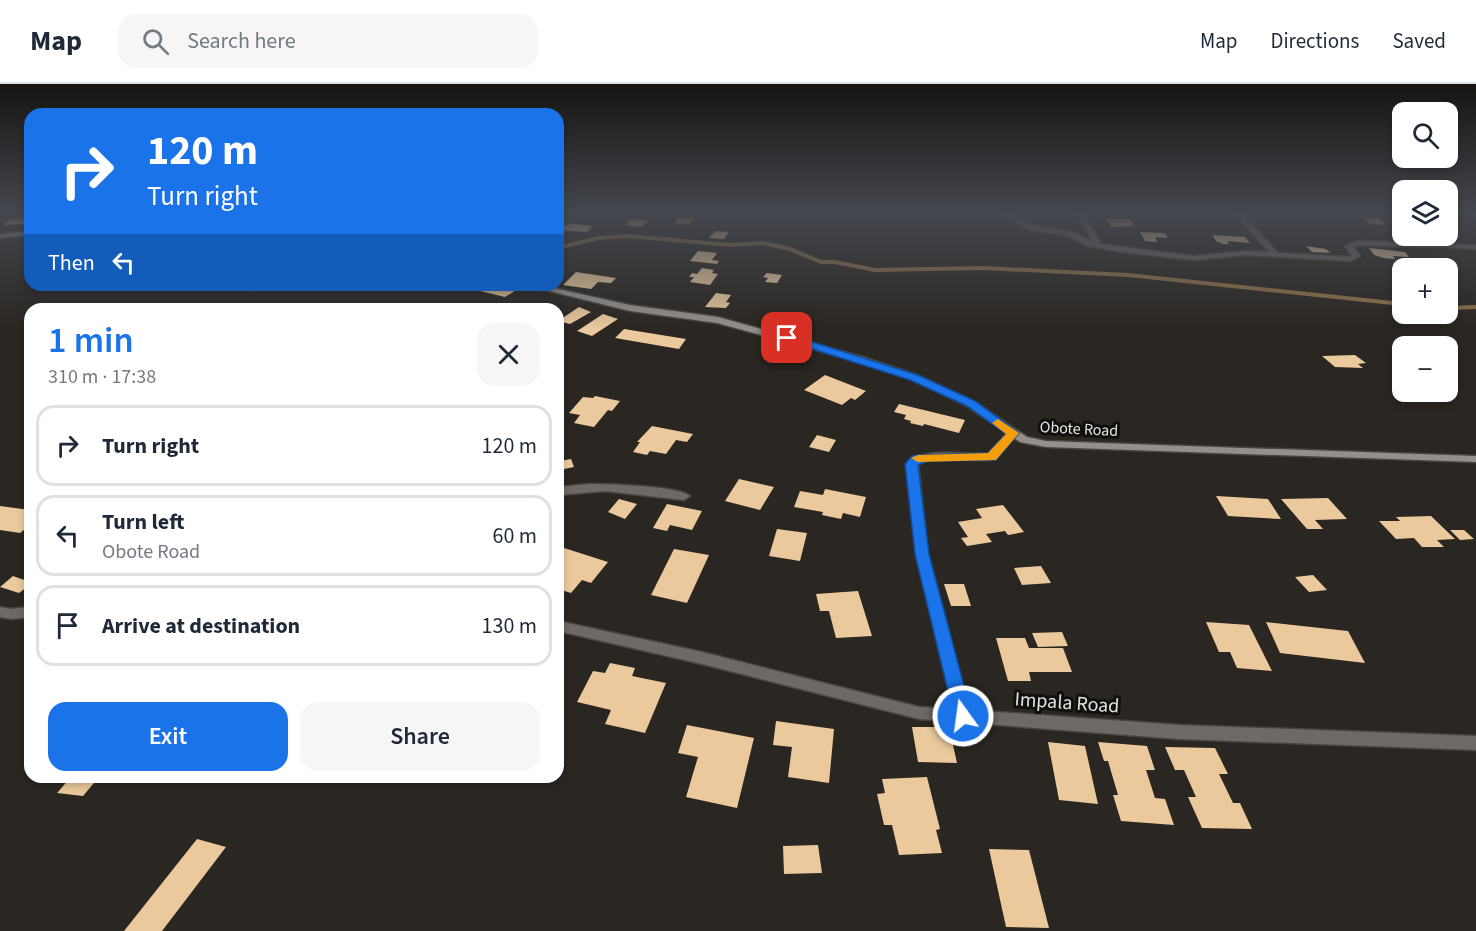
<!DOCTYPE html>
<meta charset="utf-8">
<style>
:root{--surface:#fff;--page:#f6f6f7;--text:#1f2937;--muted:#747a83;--line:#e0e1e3;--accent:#1a73e8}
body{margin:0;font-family:"Source Sans 3",sans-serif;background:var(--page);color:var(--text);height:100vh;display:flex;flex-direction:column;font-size:22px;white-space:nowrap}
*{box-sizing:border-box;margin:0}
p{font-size:20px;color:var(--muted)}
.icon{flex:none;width:33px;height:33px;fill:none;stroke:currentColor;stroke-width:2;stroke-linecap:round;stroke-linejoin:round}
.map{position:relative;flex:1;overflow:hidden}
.side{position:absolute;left:24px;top:219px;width:540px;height:480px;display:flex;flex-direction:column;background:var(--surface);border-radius:18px;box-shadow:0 3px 9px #0003}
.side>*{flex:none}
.top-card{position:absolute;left:24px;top:24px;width:540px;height:183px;border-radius:18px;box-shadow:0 3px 9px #0003;background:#1a73e8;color:#fff;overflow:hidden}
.fabs{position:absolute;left:1392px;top:18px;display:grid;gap:12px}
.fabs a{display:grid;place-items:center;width:66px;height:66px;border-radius:12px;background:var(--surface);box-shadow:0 3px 9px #0003;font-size:30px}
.pin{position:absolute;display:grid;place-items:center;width:51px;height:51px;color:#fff;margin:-26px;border-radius:12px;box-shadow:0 3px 9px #0006}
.me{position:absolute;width:66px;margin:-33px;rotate:346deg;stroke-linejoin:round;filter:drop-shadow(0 0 4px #0008)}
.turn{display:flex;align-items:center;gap:21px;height:126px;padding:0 24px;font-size:27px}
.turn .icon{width:78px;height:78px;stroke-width:2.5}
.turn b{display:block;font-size:42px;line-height:51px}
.then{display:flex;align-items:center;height:57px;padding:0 24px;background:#0003;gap:12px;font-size:22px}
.round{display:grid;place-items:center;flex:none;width:63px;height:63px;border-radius:18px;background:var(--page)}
.overview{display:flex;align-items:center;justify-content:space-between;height:102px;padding:0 24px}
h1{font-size:36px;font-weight:600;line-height:45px;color:var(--accent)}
.button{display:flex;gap:12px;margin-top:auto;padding:12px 24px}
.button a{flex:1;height:69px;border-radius:18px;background:var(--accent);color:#fff;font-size:24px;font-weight:600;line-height:69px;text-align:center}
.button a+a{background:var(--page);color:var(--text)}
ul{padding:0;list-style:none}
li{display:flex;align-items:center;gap:18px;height:81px;margin:0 12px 9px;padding:0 12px;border:3px solid var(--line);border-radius:18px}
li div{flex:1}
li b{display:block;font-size:22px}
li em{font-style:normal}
header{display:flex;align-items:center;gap:36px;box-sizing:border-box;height:84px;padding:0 30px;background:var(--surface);border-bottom:2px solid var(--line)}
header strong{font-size:28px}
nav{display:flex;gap:33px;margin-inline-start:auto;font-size:21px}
.search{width:420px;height:54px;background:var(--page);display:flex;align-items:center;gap:15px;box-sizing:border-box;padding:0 21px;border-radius:18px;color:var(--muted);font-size:22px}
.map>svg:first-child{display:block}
</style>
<header>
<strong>Map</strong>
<div class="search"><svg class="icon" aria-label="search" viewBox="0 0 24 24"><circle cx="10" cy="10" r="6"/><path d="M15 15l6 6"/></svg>Search here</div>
<nav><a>Map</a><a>Directions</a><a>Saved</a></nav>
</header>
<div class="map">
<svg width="1476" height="847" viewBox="0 0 1476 847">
<rect width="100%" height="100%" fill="#2a2621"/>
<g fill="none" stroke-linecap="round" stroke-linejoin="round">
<g stroke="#907047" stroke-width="4">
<polyline points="558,160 565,162 599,154 627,152 730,161 763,159 790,165 821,178 835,178 875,186 983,184 1128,191 1402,220"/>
<polyline points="1448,224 1476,223"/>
</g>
</g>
<g fill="#ebc99d">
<polygon points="30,132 30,140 3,141 10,135"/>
<polygon points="679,133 688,134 695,134 689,140 674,139"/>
<polygon points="1362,133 1378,134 1386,141 1370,140"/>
<polygon points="1107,134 1131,135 1134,142 1111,143"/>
<polygon points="631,135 648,137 641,143 625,141"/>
<polygon points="568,139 593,142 587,148 560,146"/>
<polygon points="715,147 729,148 724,155 709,154"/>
<polygon points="1140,148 1165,149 1168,154 1155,153 1157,158 1145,157"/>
<polygon points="1212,151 1245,153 1250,159 1227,157 1229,160 1223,160 1216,157"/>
<polygon points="1306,162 1326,165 1330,169 1312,168"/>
<polygon points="1369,164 1405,168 1409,173 1393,172 1395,175 1384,174 1374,171"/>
<polygon points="698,167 717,169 712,176 719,177 717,180 690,177"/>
<polygon points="702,184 714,186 712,189 718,190 710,201 690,198 694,193 689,193 692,189 697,190"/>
<polygon points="576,188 616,194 611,199 598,198 591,205 563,201"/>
<polygon points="767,189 782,191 777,199 765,198 768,194 763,193"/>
<polygon points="485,201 502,201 518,205 505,213 476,206"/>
<polygon points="716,209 731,211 726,218 730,219 726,224 705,223"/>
<polygon points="579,223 591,228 570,240 558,237"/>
<polygon points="603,230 618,235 592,252 577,247"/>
<polygon points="624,245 686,255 679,265 615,254"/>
<polygon points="1355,271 1366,279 1358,280 1363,284 1335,283 1322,272"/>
<polygon points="825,291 866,307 855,316 851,314 842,321 804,306"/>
<polygon points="595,312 620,317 612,327 608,326 594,343 574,339 580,331 569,329 583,313 593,314"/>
<polygon points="899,320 965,336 959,349 924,340 923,342 910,339 911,337 904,335 906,331 894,328"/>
<polygon points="652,342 693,350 687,358 676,356 666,370 650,367 647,371 633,368 640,358 637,358"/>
<polygon points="817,351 836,356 829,368 809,363"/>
<polygon points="571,375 574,383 564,385 560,377"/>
<polygon points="739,395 774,403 760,426 725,417"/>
<polygon points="825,405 866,413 860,433 843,429 841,435 822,431 823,428 794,423 800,407 823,411"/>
<polygon points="1216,412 1268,415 1281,435 1228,432"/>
<polygon points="1328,414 1347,435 1315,436 1323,445 1307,445 1281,415"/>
<polygon points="619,415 637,420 625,435 608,428"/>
<polygon points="667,420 702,427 692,446 670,441 667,447 653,444"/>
<polygon points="1003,421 1024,448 1008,451 1005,447 986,450 992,458 967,462 961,454 968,453 958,438 982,434 976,425"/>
<polygon points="0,422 30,426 30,441 20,449 0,446"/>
<polygon points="1431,432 1455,455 1437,456 1444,463 1422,463 1414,454 1396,455 1379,437 1400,437 1396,433"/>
<polygon points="777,445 807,449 800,477 769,472"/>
<polygon points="1450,446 1464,446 1474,455 1460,456"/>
<polygon points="564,464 608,478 591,499 582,496 571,509 558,505 558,471"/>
<polygon points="674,465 709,471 687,519 651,511"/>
<polygon points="1041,482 1051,499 1022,501 1014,484"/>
<polygon points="1313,491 1327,506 1309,508 1295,493"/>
<polygon points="13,492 30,498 30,501 19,509 0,503"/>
<polygon points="944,500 964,500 971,522 951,522"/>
<polygon points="858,507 872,552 836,554 829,527 820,527 816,510"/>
<polygon points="1206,538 1249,541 1272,587 1237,584 1230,568 1219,568"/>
<polygon points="1266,538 1348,547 1365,579 1280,569"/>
<polygon points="1062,548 1068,562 1038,563 1032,549"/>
<polygon points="996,554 1025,554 1029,564 1063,564 1072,588 1029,588 1031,597 1008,597"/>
<polygon points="610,579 635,584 632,592 666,599 645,649 605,640 611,626 577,618 593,587 605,589"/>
<polygon points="776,637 834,645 829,699 788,693 792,663 773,661"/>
<polygon points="687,641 754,654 737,724 686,713 698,673 678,669"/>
<polygon points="912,643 949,643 957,679 918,678"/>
<polygon points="1048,658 1085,662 1098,720 1059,716"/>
<polygon points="1098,658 1147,662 1155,686 1146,686 1155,714 1165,715 1174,741 1121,737 1113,711 1118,711 1108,677 1104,677"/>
<polygon points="1165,663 1215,664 1228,690 1219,690 1233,719 1240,719 1252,745 1202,744 1188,713 1196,713 1184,686 1175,686"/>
<polygon points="71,693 99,693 83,712 57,709"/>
<polygon points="927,693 940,745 936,746 942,769 899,771 892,741 884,741 877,710 885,709 882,695"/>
<polygon points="197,755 226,763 162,847 124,847"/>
<polygon points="818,761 822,789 784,790 783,762"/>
<polygon points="989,765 1029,766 1049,844 1006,843"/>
</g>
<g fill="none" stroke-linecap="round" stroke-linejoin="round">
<g stroke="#48443f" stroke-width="3">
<g id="street">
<polygon points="996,128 1004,128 1035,142 1073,148 1093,158 1076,128 1082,128 1101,160 1194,172 1246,167 1269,168 1233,128 1240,128 1278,169 1350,173 1352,171 1345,162 1357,157 1476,161 1476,165 1358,161 1353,163 1360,172 1351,177 1246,171 1194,176 1122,168 1088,162 1068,152 1030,146"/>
<polygon points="1467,128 1476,128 1476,133"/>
<path d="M1013,346L1018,349L995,375C971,380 939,367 918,381L928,470L969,626L1179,641L1476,652V666L1179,655L919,635L702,580L558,547V537L702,568L919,623L953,625L916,470L906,380C924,362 965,371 988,370L1009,347Z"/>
<path d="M590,400C608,400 679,402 690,412L684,416L605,407L558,411V403Z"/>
<polygon points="0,523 11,525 30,523 30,533 11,535 0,533"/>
</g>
</g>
<g stroke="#48443f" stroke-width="3">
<g id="secondary">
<polygon points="30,147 30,151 0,154 0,150"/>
<polygon points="525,201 540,201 630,221 718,233 866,274 917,291 975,318 1027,353 1046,357 1476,372 1476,378 1046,363 1020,358 967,322 911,295 860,278 717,239 630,227"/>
</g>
</g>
<use href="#street" fill="#6c6967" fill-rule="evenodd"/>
<use href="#secondary" fill="#938f8b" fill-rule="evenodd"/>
</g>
<linearGradient id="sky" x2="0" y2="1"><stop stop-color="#171512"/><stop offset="0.52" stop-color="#44474e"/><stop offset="1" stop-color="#44474e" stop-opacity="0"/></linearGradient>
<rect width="1476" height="246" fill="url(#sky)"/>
<polygon fill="#1a73e8" stroke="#114b97" stroke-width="1.5" points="787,250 918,291 975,317 1019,349 996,376 928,377 918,381 929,470 972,632 969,638 963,640 957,638 954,632 915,470 905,380 912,372 917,371 988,369 1006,350 967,322 910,296 784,256 782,254"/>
<polygon fill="#f59e0b" points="998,335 1019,349 996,376 918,378 911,374 918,371 988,369 1006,350 992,339"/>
<g text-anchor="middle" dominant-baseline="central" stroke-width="6" stroke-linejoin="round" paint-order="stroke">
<g font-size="16" fill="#e4e2de" stroke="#110f0d">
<text transform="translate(1079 345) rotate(3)">Obote Road</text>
</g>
<g font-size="20" fill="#e4e2de" stroke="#110f0d">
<text transform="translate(1067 619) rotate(4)">Impala Road</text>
</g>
</g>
</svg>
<div class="fabs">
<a><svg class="icon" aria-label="search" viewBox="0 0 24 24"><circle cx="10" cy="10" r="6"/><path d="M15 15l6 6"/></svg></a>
<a><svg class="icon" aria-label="layers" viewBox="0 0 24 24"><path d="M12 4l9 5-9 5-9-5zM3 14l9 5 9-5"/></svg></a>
<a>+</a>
<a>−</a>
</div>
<div class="pin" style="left:787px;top:254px;background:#d93025"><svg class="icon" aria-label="arrive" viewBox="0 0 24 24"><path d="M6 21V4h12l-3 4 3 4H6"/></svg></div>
<svg class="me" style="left:963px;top:632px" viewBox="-20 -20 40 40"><circle r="17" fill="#1a73e8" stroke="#fff" stroke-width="3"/><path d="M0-11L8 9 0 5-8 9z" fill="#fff"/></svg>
<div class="top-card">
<div class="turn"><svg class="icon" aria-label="right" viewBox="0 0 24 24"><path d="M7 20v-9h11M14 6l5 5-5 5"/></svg><div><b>120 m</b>Turn right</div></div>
<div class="then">Then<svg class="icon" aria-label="left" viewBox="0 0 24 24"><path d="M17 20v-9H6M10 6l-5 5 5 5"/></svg></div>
</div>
<section class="side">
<div class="overview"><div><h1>1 min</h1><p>310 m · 17:38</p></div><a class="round"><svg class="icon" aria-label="close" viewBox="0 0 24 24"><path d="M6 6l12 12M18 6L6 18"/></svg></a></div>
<ul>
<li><svg class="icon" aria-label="right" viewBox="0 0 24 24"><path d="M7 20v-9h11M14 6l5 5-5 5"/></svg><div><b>Turn right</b></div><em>120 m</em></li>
<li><svg class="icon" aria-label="left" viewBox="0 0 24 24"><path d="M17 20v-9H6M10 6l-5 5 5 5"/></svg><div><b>Turn left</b><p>Obote Road</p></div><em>60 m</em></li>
<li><svg class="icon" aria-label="arrive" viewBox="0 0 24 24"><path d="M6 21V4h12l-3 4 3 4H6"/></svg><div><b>Arrive at destination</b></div><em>130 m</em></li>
</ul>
<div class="button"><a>Exit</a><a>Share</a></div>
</section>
</div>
